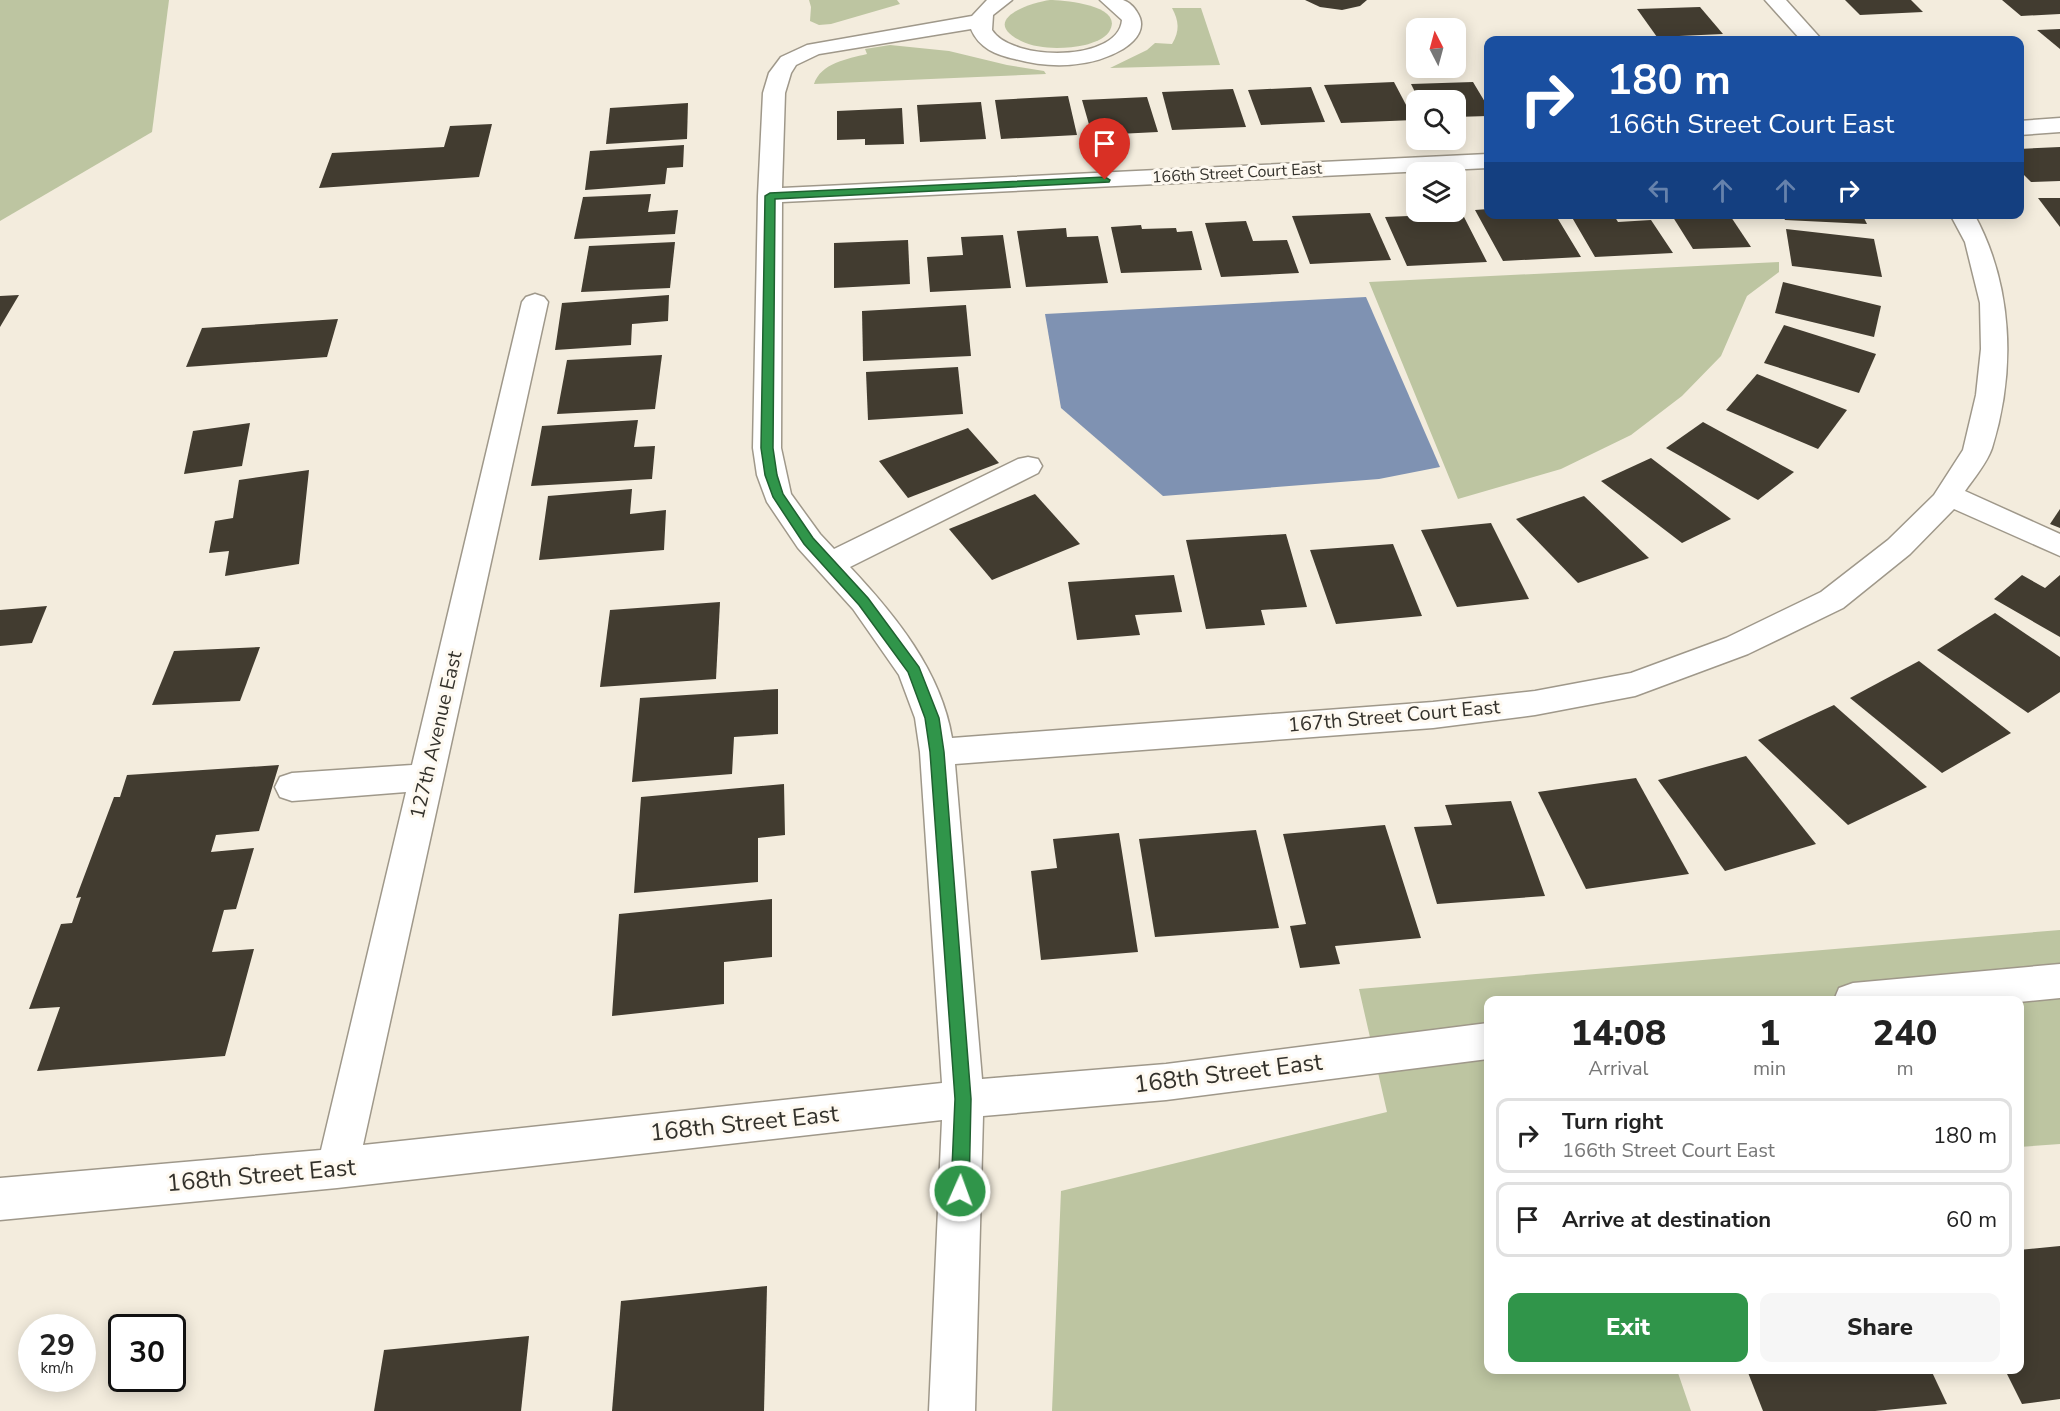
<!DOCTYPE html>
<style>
:root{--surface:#fff;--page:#f6f6f6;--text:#222;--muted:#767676;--line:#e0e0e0;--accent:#30954a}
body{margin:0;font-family:"Nunito Sans",sans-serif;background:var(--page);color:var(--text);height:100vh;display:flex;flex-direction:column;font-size:22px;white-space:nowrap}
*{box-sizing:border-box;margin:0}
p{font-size:20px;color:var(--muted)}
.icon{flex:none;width:33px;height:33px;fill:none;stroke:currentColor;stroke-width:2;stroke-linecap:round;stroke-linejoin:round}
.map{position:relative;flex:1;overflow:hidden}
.drawer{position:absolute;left:1484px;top:996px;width:540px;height:378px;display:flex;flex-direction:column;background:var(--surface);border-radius:12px;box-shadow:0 3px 15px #0003}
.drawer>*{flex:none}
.guide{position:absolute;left:1484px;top:36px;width:540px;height:183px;border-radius:12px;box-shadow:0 3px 15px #0003;background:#1a4fa0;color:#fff;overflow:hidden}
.needle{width:39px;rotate:354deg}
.buttons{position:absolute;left:1406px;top:18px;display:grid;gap:12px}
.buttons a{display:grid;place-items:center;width:60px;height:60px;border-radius:12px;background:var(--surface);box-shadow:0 3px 15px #0003;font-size:30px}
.speed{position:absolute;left:18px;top:1314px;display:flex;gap:12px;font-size:30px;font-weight:700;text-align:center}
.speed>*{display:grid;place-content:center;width:78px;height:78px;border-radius:50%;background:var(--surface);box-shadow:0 3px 15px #0003;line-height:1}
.speed small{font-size:15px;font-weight:400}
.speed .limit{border:3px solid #111;border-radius:9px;background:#fff;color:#111}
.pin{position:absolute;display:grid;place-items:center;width:51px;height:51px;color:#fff;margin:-62px -26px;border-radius:50% 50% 50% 0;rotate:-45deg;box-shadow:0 0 6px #0007}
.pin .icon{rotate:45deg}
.me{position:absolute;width:66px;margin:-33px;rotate:2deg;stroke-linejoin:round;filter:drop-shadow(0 0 4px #0008)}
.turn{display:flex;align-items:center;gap:21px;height:126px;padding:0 24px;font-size:27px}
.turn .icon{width:78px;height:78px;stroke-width:2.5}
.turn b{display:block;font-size:42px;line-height:51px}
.lanes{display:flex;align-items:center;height:57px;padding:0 24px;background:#0003;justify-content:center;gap:30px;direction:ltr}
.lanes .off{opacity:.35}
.eta{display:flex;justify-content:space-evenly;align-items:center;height:102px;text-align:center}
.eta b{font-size:36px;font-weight:800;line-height:42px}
.cta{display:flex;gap:12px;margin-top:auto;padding:12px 24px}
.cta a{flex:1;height:69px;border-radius:12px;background:var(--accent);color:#fff;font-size:24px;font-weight:800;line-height:69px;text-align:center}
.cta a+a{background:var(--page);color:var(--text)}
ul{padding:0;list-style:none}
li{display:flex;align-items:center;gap:18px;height:75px;margin:0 12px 9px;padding:0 12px;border:3px solid var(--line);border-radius:12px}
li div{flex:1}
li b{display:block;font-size:22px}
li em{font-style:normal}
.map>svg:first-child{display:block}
</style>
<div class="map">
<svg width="2060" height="1411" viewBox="0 0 2060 1411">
<rect width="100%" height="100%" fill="#f3ecdd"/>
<g fill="#bdc5a1">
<polygon points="0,0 169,0 152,132 0,221"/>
<polygon points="809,0 897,0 900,4 831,24 819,25 810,21 811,7"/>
<path d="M1050,0C1063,0 1126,5 1109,32C1104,39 1093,43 1085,45C1065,49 1040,50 1021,41C979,20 1029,3 1050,0Z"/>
<path d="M1172,8H1201L1220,65L1110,68L1147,50L1155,43L1172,44C1180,31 1179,21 1172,8Z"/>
<path d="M890,45L949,51L1007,65L1044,71L1046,74L814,84C821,63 847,59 867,54L865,49Z"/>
<polygon points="1779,262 1779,272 1747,296 1721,356 1682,396 1631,435 1561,469 1458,499 1369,282"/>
<polygon points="2060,930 2060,1144 2019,1147 2019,1000 1488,1000 1488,1370 1677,1370 1691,1411 1052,1411 1061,1191 1387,1112 1359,989"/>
</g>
<polygon fill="#7f92b2" points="1366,297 1440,467 1379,479 1163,496 1061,408 1045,314"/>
<g fill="#423c30">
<polygon points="1305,0 1367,0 1360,6 1342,10 1320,7"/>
<polygon points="1845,0 1911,0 1923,12 1860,15"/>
<polygon points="2002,0 2060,0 2060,14 2021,16"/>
<polygon points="1700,7 1723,34 1657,37 1637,9"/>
<polygon points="2060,29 2060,49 2037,30"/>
<polygon points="1394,82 1414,120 1341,123 1324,85"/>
<polygon points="1473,82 1488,107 1488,116 1455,117 1455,100 1419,100 1411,84"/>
<polygon points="1311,87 1325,122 1261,125 1248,90"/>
<polygon points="1233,89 1246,127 1172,130 1162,92"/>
<polygon points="1068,96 1077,135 1001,139 995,100"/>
<polygon points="1147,97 1158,132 1118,134 1116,126 1090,128 1082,100"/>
<polygon points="981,102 986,139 920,142 917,105"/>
<polygon points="688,103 687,139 606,144 610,108"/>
<polygon points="902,108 904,144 865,145 865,139 837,140 837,111"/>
<polygon points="492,124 479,177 319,188 332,153 444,147 450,126"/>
<polygon points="684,145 683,167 667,168 665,184 585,190 590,151"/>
<polygon points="2060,147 2060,181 2031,182 2019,170 2019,149"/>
<polygon points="651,194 648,212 678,210 675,234 574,239 583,197"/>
<polygon points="2038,198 2060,198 2060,227"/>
<polygon points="1488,209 1488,214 1555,214 1581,257 1503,261 1475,210"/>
<polygon points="1370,213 1391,260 1310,264 1292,216"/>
<polygon points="1570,214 1613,214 1618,222 1651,220 1673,253 1595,257"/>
<polygon points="1671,214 1729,214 1751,247 1693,249"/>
<polygon points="1782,214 1862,214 1867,224 1785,220"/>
<polygon points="1432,215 1434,218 1464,217 1487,262 1407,266 1385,217"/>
<polygon points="1246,221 1253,241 1287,240 1299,273 1221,277 1205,223"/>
<polygon points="1141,225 1142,229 1176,228 1177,232 1192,231 1202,270 1121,273 1111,227"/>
<polygon points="1066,228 1067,237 1098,236 1108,283 1026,287 1017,231"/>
<polygon points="1786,229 1874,239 1882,277 1792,266"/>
<polygon points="1003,235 1011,288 930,292 927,257 963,255 961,237"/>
<polygon points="908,240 910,284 834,288 834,243"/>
<polygon points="675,242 670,288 581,292 589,246"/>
<polygon points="1783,282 1881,306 1874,337 1775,313"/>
<polygon points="19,295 0,327 0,296"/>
<polygon points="669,295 668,321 632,324 631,345 555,350 562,303"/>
<polygon points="966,305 971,356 863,361 862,311"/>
<polygon points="338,319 327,357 186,367 202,328"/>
<polygon points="1784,325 1876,354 1859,393 1764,363"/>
<polygon points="662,355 655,409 557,414 567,360"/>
<polygon points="958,367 963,414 868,420 866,372"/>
<polygon points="1757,374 1847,410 1818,449 1726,410"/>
<polygon points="638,420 634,447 655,446 652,479 531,486 542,426"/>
<polygon points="1703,422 1794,472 1758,500 1666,448"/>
<polygon points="250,423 242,466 184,474 193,431"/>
<polygon points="968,428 999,463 908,498 879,461"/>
<polygon points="1651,458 1731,519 1682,543 1601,481"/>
<polygon points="309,470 299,564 225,576 229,551 209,553 215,521 233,518 239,480"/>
<polygon points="632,489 630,514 666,510 664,550 539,560 548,496"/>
<polygon points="1035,494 1080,544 992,580 949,529"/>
<polygon points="1584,496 1649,558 1578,583 1516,519"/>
<polygon points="2060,509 2060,528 2050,524"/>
<polygon points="1491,523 1529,599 1457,607 1421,530"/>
<polygon points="1286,534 1307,607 1261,610 1265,625 1206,629 1186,540"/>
<polygon points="1393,544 1422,616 1336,624 1310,550"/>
<polygon points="1174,575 1182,612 1135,615 1140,635 1077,640 1068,582"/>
<polygon points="2022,575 2045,588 2060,575 2060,637 1994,599"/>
<polygon points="720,602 716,679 600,687 610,610"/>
<polygon points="47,606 32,643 0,646 0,610"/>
<polygon points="1995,613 2060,657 2060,692 2028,713 1937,650"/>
<polygon points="260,647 240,701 152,705 174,651"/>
<polygon points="1919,661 2011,733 1942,773 1850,698"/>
<polygon points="778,689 778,734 734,737 732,774 632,782 640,698"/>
<polygon points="1834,705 1927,787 1848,825 1758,740"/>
<polygon points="1746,756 1816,844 1725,871 1658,780"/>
<polygon points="279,765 259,831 216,835 211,852 254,848 236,909 224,910 212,952 254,949 225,1056 37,1071 60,1007 29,1009 61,924 72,923 81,897 76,898 114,797 120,797 127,775"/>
<polygon points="1636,778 1689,874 1586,889 1538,792"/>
<polygon points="784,784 785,835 758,838 758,882 634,893 641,797"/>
<polygon points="1511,801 1545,896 1437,904 1414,827 1452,825 1445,805"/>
<polygon points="1385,825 1421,938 1335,946 1340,964 1300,968 1290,926 1306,924 1283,834"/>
<polygon points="1256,830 1279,928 1155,937 1139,839"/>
<polygon points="1119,833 1138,952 1041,960 1031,871 1057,868 1053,839"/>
<polygon points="772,899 772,957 724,962 724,1004 612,1016 619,914"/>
<polygon points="2060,1246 2060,1399 2022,1404 2005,1370 2019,1370 2019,1250"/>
<polygon points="767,1286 764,1411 612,1411 621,1301"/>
<polygon points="529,1336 521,1411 374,1411 384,1350"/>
<polygon points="1747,1370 1931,1370 1947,1404 1875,1411 1763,1411"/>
</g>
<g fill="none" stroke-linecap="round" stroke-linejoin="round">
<g stroke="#9f988a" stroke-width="3">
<g id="minor">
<path d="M987,0H1012L993,15L992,30C1012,62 1119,62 1122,20L1100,0C1107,0 1117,0 1123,0C1129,2 1134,7 1137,12C1147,27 1137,40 1123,49C1091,68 1050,69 1015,59C996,55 979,48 971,29L819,54L796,65L791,73L785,93L782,188L1488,154V168L782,202L781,448L791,494L820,534L834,549L1018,459L1028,457L1038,459L1042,466L1038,473L850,567C895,615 941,671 952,738L1433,702L1535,691L1631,673L1726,638L1821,592L1888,540L1934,495L1963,450L1976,395L1981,349L1980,303L1965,242L1950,214H1974C2013,285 2016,371 1992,448C1987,463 1974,478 1965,491L2060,534V556L1954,509L1910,554L1843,608L1748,654L1635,696L1535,715L1433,728L955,764L982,1079L1166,1064L1488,1023V1059L1166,1100L983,1116L975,1411H929L942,1120L337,1188L0,1220V1178L321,1150L406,792L292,801L280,797L275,787L280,777L292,773L412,765L522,302L526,297L535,294L544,297L548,302L363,1145L942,1083L920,752L915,718L899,675L853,609L798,548L767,502L757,475L753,448L758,196L763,93L769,73L781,57L807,45L972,16Z"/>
<polygon points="1765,0 1786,0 1822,40 1801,40"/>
<polygon points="2060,118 2060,132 2019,135 2019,121"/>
<polygon points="2060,964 2060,998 2019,1002 1834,1000 1839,988 1853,983"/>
</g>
</g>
<use href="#minor" fill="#fff" fill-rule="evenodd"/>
</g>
<polygon fill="#30954a" stroke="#1f6130" stroke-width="1.5" points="1105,177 1110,180 1109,182 775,199 773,448 777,475 783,494 813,538 868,598 919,667 939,718 944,752 971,1099 969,1191 966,1197 960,1199 954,1197 951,1191 955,1099 930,752 925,718 908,672 859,605 804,544 773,497 765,475 761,448 765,196 770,193"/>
<g text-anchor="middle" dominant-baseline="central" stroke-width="6" stroke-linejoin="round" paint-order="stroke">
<g font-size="16" fill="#33312b" stroke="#fef9f0">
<text transform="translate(1237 173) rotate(-3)">166th Street Court East</text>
</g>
<g font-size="20" fill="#33312b" stroke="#fef9f0">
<text transform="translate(1394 716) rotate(-5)">167th Street Court East</text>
<text transform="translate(436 735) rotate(-77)">127th Avenue East</text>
</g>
<g font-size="24" fill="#33312b" stroke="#fef9f0">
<text transform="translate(1228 1073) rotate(-7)">168th Street East</text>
<text transform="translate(744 1123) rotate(-6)">168th Street East</text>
<text transform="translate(261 1175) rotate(-5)">168th Street East</text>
</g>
</g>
</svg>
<div class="buttons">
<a><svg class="needle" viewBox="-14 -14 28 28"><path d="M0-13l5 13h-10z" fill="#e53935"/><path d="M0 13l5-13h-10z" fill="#767676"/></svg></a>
<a><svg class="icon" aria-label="search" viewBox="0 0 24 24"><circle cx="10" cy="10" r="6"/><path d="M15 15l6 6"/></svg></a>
<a><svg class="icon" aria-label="layers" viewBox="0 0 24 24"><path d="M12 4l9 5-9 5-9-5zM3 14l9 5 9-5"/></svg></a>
</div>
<div class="speed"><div>29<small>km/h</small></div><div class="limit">30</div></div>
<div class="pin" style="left:1105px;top:180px;background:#d93025"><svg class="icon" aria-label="arrive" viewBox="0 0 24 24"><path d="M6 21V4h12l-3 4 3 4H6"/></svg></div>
<svg class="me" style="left:960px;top:1191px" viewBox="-20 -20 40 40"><circle r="17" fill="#30954a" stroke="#fff" stroke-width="3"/><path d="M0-11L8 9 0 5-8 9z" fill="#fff"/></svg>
<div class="guide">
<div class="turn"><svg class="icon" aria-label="right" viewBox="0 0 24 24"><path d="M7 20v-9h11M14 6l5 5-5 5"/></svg><div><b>180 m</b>166th Street Court East</div></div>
<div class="lanes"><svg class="icon off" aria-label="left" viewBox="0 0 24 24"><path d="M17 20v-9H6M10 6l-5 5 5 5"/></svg><svg class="icon off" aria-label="ahead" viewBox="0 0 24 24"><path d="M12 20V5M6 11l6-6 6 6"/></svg><svg class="icon off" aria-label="ahead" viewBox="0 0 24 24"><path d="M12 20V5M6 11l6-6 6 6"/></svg><svg class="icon" aria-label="right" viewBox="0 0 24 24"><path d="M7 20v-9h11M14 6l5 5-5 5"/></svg></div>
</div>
<section class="drawer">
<div class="eta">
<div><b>14:08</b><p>Arrival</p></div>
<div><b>1</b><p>min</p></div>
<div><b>240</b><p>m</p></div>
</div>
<ul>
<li><svg class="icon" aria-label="right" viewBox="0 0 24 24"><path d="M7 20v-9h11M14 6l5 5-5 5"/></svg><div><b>Turn right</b><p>166th Street Court East</p></div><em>180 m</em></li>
<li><svg class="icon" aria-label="arrive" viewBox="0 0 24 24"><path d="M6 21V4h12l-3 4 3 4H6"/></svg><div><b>Arrive at destination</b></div><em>60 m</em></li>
</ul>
<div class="cta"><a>Exit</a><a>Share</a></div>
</section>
</div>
